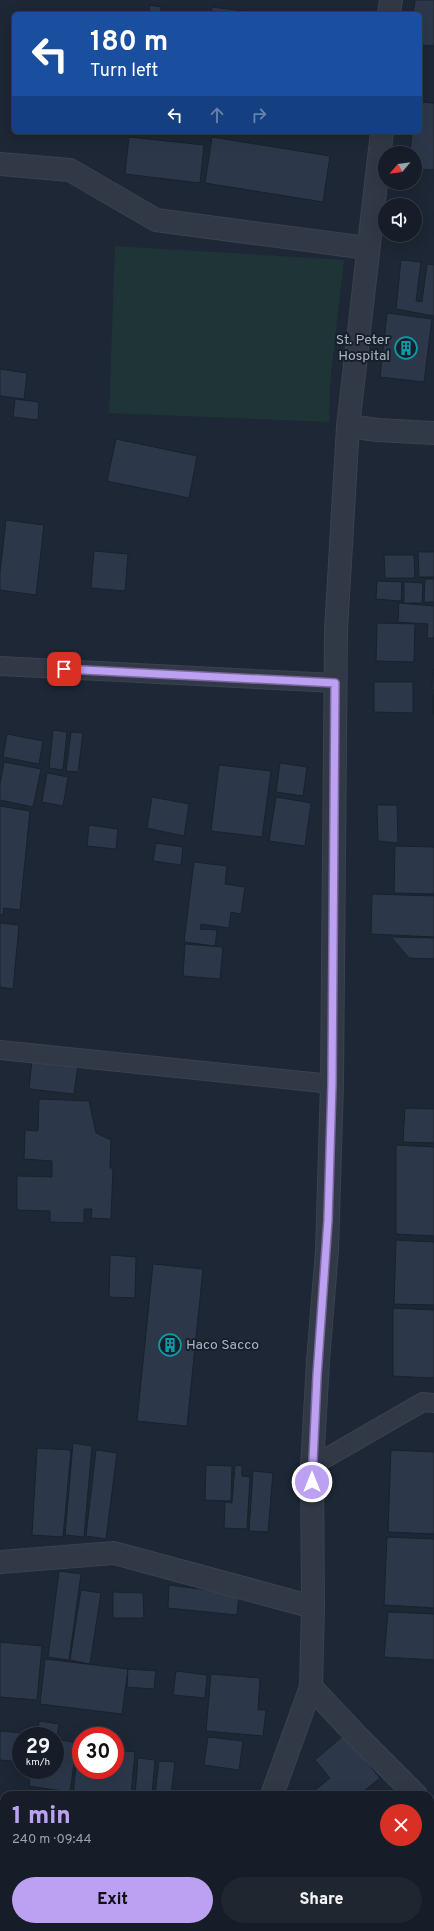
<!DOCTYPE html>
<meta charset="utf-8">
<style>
:root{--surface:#161d28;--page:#1f2630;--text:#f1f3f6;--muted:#9ea2a8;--line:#353b45;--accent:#bca0f2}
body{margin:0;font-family:Overpass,sans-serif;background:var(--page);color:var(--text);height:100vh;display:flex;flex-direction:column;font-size:15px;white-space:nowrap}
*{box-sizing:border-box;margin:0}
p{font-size:13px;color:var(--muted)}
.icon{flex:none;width:22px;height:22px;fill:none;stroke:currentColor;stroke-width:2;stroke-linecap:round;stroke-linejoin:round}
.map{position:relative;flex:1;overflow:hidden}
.details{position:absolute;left:0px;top:1791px;width:434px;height:140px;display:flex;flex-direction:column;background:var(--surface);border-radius:12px 12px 0 0;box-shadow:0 4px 16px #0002,0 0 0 1px var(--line)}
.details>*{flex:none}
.hud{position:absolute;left:12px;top:12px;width:410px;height:122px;border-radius:6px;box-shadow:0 4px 16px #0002,0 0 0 1px var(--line);background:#1a4fa0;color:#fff;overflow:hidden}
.needle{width:26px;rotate:241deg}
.controls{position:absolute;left:378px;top:146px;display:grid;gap:8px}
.controls a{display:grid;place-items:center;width:44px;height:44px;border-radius:50%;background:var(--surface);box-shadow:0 4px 16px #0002,0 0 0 1px var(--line);font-size:20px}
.speed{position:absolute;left:12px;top:1727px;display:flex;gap:8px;font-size:20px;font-weight:700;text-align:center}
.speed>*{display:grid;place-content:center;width:52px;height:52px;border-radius:50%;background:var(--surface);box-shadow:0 4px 16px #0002,0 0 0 1px var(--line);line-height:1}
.speed small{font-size:10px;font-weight:400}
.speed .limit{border:6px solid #d22;background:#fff;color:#111}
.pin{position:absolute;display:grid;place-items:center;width:34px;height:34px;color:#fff;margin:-17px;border-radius:8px;box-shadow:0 2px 6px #0006}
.me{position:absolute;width:44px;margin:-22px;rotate:0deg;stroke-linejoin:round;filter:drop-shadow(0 0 3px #0008)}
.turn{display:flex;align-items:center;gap:14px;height:84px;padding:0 12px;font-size:18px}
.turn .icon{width:52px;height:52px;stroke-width:2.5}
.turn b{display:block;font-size:28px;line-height:34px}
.lanes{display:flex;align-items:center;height:38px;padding:0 12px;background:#0003;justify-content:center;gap:20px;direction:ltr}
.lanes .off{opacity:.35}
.round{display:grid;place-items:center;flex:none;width:42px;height:42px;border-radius:21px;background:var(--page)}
.head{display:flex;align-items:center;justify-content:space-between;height:68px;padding:0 12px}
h1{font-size:24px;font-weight:800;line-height:30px;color:var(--accent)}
.button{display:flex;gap:8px;margin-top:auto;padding:8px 12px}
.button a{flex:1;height:46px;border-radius:24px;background:var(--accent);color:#111;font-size:16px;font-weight:800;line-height:46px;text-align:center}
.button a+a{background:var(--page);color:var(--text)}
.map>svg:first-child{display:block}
</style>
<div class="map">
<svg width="434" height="1931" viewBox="0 0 434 1931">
<rect width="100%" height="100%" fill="#1d2735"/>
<polygon fill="#1f3436" points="115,246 344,260 331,374 329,422 109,413"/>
<g fill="#2c384a" stroke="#19212c">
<polygon points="415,0 434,0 434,46 420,45 420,14 413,14"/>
<polygon points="150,5 161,7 160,14 148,14"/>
<polygon points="212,7 267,14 211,14"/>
<polygon points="420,102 434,103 434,170 415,169 415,153 410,153 412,132 420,132"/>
<polygon points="129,137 204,145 200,183 125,174"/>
<polygon points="212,137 330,156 323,202 205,183"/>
<polygon points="401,260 421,262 416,301 422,302 427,264 434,265 434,316 396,309"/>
<polygon points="387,313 432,319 424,382 380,377"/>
<polygon points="0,369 27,373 24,399 0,396"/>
<polygon points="15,399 39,402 38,420 13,417"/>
<polygon points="116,439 197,456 189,498 107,481"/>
<polygon points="6,520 44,525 36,595 0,590 0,572"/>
<polygon points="94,551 128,554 125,591 91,588"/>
<polygon points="418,552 434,552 434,577 419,577"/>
<polygon points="384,555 414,555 415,578 385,578"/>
<polygon points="425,579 434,579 434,602 424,602"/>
<polygon points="377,581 402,582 401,601 376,599"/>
<polygon points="404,582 423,583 422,603 404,603"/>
<polygon points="399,603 434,606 434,638 427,638 428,624 398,622"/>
<polygon points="377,623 415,624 414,662 376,661"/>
<polygon points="433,670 434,670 434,690 432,690"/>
<polygon points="374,682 413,682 413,713 374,712"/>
<rect x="433" y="695" width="1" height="19"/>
<polygon points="53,730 67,732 63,770 49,768"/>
<polygon points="71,732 83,733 78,772 66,771"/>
<polygon points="7,734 43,741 39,764 3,757"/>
<polygon points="4,762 41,769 33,807 0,800 0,784"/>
<polygon points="280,763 307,767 303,796 276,792"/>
<polygon points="219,765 271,771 262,837 211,831"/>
<polygon points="47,773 68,777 63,806 42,802"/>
<polygon points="152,797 189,804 184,836 147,828"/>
<polygon points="276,797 311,803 305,846 269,841"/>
<polygon points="377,805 397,805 398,843 378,841"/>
<polygon points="0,806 30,811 20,910 4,908 3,915 0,915"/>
<polygon points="89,825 118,829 116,849 87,846"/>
<polygon points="156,843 183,847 181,865 153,861"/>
<polygon points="395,846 434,847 434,894 394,893"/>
<polygon points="194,862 227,866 225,884 245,887 241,914 231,912 229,928 201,924 200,929 217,930 215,946 184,942"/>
<polygon points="372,894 434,896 434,937 371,934"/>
<polygon points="0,923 19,925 13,989 0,987"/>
<polygon points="391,937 434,938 434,959 409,958"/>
<polygon points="185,944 223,947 220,979 183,976"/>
<polygon points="32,1060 78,1064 74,1094 29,1089"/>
<polygon points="39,1099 89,1101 96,1133 111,1140 110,1168 113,1168 111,1219 91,1218 92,1209 84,1209 84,1223 50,1222 50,1211 17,1210 17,1176 52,1177 52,1161 24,1159 25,1130 38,1131"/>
<polygon points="405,1108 434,1109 434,1143 403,1142"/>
<polygon points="396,1145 434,1147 434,1236 396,1234"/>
<polygon points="396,1240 434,1242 434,1305 394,1304"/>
<polygon points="110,1255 136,1257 135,1298 109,1297"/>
<polygon points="153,1264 203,1269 187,1426 137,1421"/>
<polygon points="393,1308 434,1310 434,1378 393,1376"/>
<polygon points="73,1443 92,1446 84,1537 65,1535"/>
<polygon points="37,1448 71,1450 63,1537 32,1535"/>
<polygon points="96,1450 117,1453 106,1539 86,1536"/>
<polygon points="391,1450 434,1452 434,1534 388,1532"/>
<polygon points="206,1465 232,1466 231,1501 205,1500"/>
<polygon points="235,1465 242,1466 242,1476 250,1477 247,1529 224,1528 225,1502 232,1503"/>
<polygon points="253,1471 273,1473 268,1532 249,1531"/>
<polygon points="387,1537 434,1539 434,1608 384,1605"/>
<polygon points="59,1571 81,1574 69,1660 48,1657"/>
<polygon points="169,1585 239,1594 237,1615 168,1608"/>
<polygon points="81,1590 101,1593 90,1664 70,1660"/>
<polygon points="113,1592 143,1593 144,1618 113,1618"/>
<polygon points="388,1612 434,1614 434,1660 384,1657"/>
<polygon points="0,1642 42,1646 37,1700 0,1697"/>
<polygon points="45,1659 128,1669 122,1714 40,1704"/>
<polygon points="128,1669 156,1671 154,1689 127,1687"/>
<polygon points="176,1671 207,1675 205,1698 173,1695"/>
<polygon points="211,1674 260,1678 258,1710 266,1710 263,1736 206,1731"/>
<polygon points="39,1721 59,1724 57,1737 38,1735"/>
<polygon points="0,1731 33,1734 33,1736 21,1736 21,1762 0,1760"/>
<polygon points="344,1735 380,1778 359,1795 309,1795 330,1778 315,1760"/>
<polygon points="208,1737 243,1741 239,1770 204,1765"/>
<polygon points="55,1739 77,1743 70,1792 29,1786 31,1770 55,1770"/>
<polygon points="78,1746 81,1746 81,1770 115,1770 115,1750 135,1752 131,1795 73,1795"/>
<polygon points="138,1758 155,1760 152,1795 135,1795"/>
<polygon points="159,1761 175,1762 171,1795 155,1795"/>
<polygon points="182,1791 205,1795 182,1795"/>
<polygon points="0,1813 4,1814 4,1836 0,1835"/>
<polygon points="430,1831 434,1834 434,1839 430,1845"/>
<polygon points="241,1927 303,1927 309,1931 248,1931"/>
<polygon points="324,1927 346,1927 343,1931 328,1931"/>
<polygon points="354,1927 370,1927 368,1931 352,1931"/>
</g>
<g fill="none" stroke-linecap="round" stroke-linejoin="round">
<g stroke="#3a424f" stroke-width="20">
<g id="service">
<polyline points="0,666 335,683"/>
<polyline points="0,1050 332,1084"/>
<polyline points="312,1466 423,1402 434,1403"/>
</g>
</g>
<g stroke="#3a424f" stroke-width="24">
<g id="minor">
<polyline points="389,14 391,0"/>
<polyline points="0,164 70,170 156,220 367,248"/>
<polyline points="348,426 382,132"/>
<polyline points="0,1562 114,1553 313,1607"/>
<polyline points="272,1795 311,1687"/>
<polyline points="416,1795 357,1736 311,1687 313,1607 312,1466 318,1361 327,1250 332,1084 336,630 348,426 378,430 434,433"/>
<polyline points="430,1810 434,1814"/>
<polyline points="218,1931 219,1927"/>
</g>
</g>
<use href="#service" stroke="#313946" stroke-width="18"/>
<use href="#minor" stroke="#313946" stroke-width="22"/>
</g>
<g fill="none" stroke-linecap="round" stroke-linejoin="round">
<g stroke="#7a689d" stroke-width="10">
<polyline id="route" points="64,669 335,683 332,1084 328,1220 317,1376 312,1482"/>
</g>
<use href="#route" stroke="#bca0f2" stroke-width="7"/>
</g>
<defs>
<g id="building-ring" transform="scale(1.15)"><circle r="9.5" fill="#171f2a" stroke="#0f9aa8" stroke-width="1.5"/><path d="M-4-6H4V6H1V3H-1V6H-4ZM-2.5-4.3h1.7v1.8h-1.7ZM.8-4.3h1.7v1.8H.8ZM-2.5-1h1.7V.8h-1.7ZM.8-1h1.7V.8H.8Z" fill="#0f9aa8"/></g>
</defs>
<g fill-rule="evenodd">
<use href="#building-ring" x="406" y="348"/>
<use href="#building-ring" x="170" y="1345"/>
</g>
<g text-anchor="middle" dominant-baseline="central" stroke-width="4" stroke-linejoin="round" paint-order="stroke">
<g font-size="14" fill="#aab4c4" stroke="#171f2a" text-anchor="end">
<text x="390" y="340">St. Peter<tspan x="390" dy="16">Hospital</tspan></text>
<text x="186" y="1345" text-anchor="start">Haco Sacco</text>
</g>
</g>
</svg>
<div class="controls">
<a><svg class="needle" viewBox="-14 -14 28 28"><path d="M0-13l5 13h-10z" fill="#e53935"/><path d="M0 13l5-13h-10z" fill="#9ea2a8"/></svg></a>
<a><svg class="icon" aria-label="sound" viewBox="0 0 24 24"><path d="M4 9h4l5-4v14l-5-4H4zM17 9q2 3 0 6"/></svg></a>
</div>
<div class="speed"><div>29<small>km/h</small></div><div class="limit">30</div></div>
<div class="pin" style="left:64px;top:669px;background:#d93025"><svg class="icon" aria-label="arrive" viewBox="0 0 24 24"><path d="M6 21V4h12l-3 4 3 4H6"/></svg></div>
<svg class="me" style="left:312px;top:1482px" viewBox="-20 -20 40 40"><circle r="17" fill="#bca0f2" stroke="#fff" stroke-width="3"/><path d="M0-11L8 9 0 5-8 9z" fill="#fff"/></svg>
<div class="hud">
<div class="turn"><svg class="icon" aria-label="left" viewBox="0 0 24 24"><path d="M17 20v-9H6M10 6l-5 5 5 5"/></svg><div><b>180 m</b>Turn left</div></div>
<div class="lanes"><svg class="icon" aria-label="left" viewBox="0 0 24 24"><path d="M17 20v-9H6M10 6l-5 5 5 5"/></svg><svg class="icon off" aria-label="ahead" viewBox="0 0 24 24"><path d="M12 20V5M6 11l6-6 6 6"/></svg><svg class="icon off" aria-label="right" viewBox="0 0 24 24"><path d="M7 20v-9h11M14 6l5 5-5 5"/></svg></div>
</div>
<section class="details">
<div class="head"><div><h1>1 min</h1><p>240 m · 09:44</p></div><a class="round" style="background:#d93025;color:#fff"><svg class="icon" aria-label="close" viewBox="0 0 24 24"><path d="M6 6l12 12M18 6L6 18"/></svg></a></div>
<div class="button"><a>Exit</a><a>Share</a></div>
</section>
</div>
